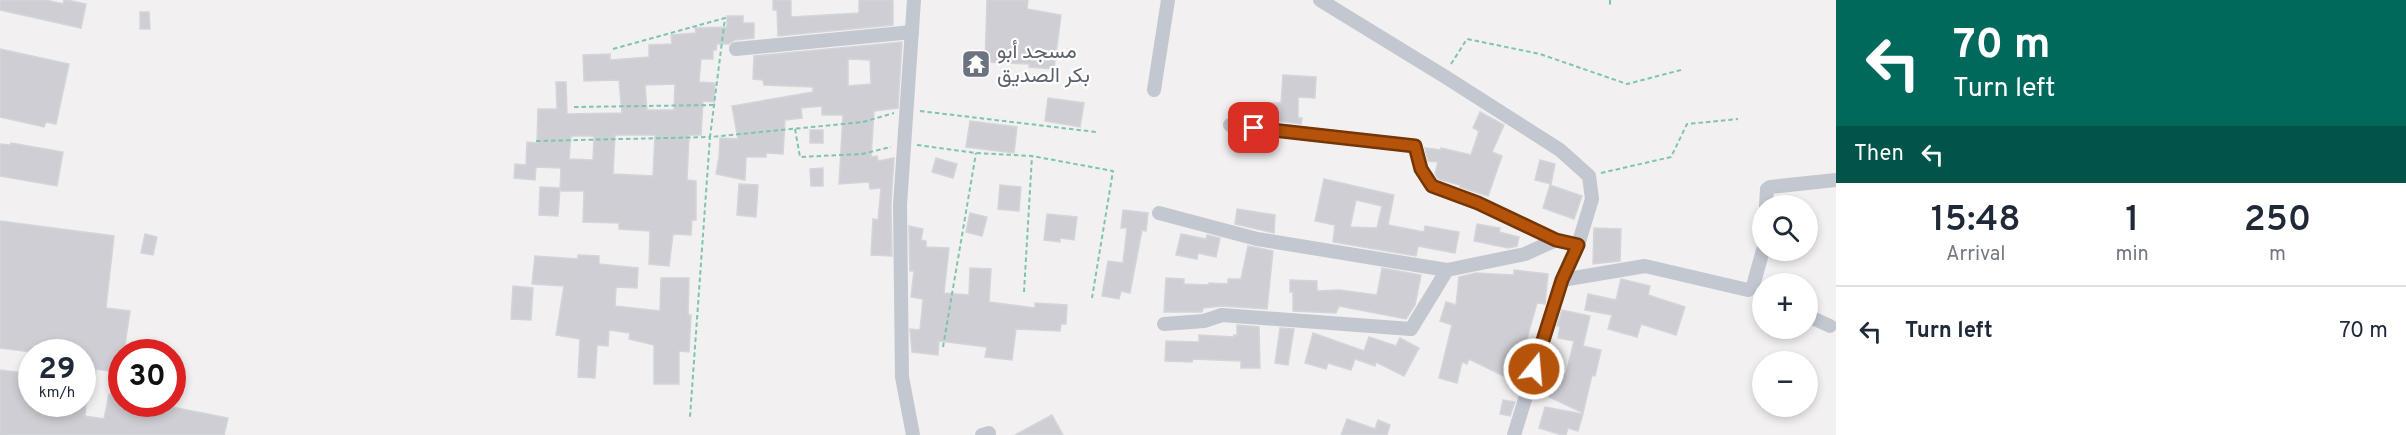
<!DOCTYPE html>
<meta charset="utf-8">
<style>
:root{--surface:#fff;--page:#f2f2f3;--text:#1f2937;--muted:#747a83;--line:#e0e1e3}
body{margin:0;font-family:Overpass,Vazirmatn,sans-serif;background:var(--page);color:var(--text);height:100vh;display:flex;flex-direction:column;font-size:22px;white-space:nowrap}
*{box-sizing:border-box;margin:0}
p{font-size:20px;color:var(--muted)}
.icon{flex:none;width:33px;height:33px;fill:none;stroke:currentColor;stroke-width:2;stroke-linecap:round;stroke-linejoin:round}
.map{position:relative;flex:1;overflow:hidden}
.details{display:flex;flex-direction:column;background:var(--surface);width:570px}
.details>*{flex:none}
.top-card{background:#00695c;color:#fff;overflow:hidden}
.tools{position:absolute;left:1752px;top:195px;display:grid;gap:12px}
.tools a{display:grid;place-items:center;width:66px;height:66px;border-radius:50%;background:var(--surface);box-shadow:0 3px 9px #0003;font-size:30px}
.speed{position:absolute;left:18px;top:339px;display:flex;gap:12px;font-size:30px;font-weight:700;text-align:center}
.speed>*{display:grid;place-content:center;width:78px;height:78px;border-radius:50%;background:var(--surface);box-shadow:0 3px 9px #0003;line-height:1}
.speed small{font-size:15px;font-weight:400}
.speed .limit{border:9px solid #d22;background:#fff;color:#111}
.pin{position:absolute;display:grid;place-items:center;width:51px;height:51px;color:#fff;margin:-26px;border-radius:12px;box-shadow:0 3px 9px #0006}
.me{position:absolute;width:66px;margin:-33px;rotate:17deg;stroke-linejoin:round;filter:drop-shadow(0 0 4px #0008)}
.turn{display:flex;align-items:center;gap:21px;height:126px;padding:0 18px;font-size:27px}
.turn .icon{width:78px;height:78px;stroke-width:2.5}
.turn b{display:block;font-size:42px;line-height:51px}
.then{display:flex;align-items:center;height:57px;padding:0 18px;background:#0003;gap:12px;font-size:22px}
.eta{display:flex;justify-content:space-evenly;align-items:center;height:102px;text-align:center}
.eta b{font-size:36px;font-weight:600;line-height:42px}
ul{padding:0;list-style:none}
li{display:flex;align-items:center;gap:18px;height:90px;padding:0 18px;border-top:2px solid var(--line)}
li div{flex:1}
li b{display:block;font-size:22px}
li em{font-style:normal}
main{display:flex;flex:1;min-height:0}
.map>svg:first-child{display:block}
</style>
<main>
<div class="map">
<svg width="1836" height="435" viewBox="0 0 1836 435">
<rect width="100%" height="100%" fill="#f2f0f0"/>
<g fill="#ceced4" stroke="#d4d5da" stroke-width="1.5" fill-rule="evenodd">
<polygon points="0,0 46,0 63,4 64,0 67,0 86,4 81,28 0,10"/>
<polygon points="773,0 791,0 791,17 859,13 859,0 893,0 893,25 778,36 777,10 773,10"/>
<polygon points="987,0 1028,0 1027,9 1061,15 1054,69 1029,67 1030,64 985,62"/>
<polygon points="140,12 149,12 150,29 140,29"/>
<path d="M727,16H743V23H754V38L735,40L729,44H717L716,50H713V59H701L699,82L715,83L714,102L703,101L701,135H689L687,180L696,181V220H692L691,235L673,234L669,266L649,264L650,231L619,229V223L583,222L584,191H560L561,168L536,167L535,180L514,178L515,164L526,165L527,142L537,143L538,109H557L556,82H566L567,114L622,113L619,80L584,81L583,55L610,54V60L649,57V45L672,44L671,35L696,33L695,28L727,27ZM675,84L674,110H647L645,85ZM615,135H655L653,176L613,174ZM571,136H594L593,160L569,159Z"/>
<path d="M902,42L898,108L874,111L871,157L877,156L878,161L894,158L891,204L892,256L871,255L873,219L878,220L881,188L870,189L869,182L839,184L843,115H822V106L801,108L802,118L785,120L783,154L766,153V157H746L745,180L716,174L719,157L720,138L738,139L732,106L813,92V87L764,85L763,80L753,79L754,56ZM848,59L870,60L871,84L848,86Z"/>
<polygon points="0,49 69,64 56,124 46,122 44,127 0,117"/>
<polygon points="1283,75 1316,77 1315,98 1298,97 1298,118 1302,118 1301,124 1270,120 1270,103 1281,103"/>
<polygon points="1048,98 1084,103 1080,127 1045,121"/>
<polygon points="1480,112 1504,125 1492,152 1502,156 1488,196 1460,187 1460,185 1438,179 1435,174 1438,162 1428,161 1425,148 1441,150 1441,148 1471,155 1479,131 1473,128"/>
<polygon points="970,121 1017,127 1014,153 966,147"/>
<rect x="810" y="130" width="13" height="13"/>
<polygon points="11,143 63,152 57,186 0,176 0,144 10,145"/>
<polygon points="936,158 957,164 953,178 932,172"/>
<polygon points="1540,160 1555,164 1551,184 1535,180"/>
<polygon points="823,168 823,186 811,186 810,169"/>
<path d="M1324,179L1394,195L1388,225L1424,232L1425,226L1459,232L1455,253L1418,246L1416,256L1333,242L1335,225L1315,221ZM1356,200L1382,206L1377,228L1350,227Z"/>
<polygon points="739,184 758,185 756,217 737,215"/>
<polygon points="1000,185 1021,187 1019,211 998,209"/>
<polygon points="1550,185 1582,196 1574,219 1543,208"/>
<polygon points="540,187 560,188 558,216 539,215"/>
<polygon points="1237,209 1275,215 1274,233 1235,224"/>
<polygon points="1123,210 1148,213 1146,231 1142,230 1130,293 1121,291 1119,299 1102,296 1108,261 1123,263 1127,228 1121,228"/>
<polygon points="970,213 987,217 982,236 966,232"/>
<polygon points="1047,214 1077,217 1074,240 1060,238 1060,242 1044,240"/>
<polygon points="0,221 114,236 106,308 130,311 124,352 122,352 122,373 96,369 95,377 82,375 82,352 31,352 0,348"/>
<polygon points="1477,224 1500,228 1499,232 1519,237 1517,246 1508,248 1474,241"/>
<polygon points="909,226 923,229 921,240 926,241 926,247 949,248 944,293 969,295 970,268 991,269 989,302 1035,308 1035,303 1067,305 1066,324 1061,324 1060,331 1016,329 1012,360 985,357 987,347 939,341 938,355 912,352 910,329 920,330 923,299 911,297 914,271 910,271"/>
<polygon points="1594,228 1621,229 1620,261 1593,264"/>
<polygon points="145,234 157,237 153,255 141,253"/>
<polygon points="1181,234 1206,239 1207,235 1220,238 1216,257 1198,253 1197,259 1176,255"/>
<polygon points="1248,246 1273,251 1267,309 1222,306 1203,308 1202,312 1164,312 1166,278 1184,279 1184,284 1209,285 1209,283 1228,284 1228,279 1241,279"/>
<polygon points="578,255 599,256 599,264 638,268 637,288 616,287 615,306 660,311 661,278 689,278 688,315 691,315 689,352 679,351 679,384 654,384 654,345 629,339 630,333 609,330 608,346 597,345 595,378 578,377 580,339 556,335 564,286 532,284 535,256 578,259"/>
<polygon points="1382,268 1421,275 1415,305 1406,319 1339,306 1336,313 1293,311 1293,292 1290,292 1290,280 1317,281 1317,291 1339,290 1377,295"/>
<polygon points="1514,270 1548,274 1545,304 1537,303 1524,349 1517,365 1525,369 1520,384 1469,359 1467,364 1462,362 1457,383 1439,378 1452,325 1440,321 1446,302 1456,305 1459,277 1476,273 1514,275"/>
<polygon points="1621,279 1650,286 1648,295 1685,307 1676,335 1641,324 1637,337 1608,329 1612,315 1585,310 1588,294 1616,300"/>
<polygon points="513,286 533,288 531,320 511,319"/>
<polygon points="1562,310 1590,316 1583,346 1601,350 1595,376 1592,375 1583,413 1537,391 1542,376 1562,379 1564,373 1566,374 1574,341 1558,338 1560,326 1557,326"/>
<polygon points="1237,325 1259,327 1260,368 1241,368 1241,361 1193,359 1192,362 1165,361 1166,341 1199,342 1199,335 1234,337 1234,335 1237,335"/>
<polygon points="1280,328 1294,329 1288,365 1275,363"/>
<polygon points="1313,333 1364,351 1369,337 1396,346 1400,338 1419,348 1404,376 1376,362 1375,366 1355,359 1351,370 1328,363 1326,369 1305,363"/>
<polygon points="0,370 32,374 32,404 86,404 85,416 104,419 109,394 122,396 122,404 157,404 228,418 224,435 0,435"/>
<polygon points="1503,400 1515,402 1510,416 1500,414"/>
<polygon points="1545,407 1583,414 1578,431 1568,428 1566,435 1562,435 1539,428"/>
<polygon points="1052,415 1063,435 1015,435"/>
<polygon points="1347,419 1375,429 1378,420 1390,425 1387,435 1341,435"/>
</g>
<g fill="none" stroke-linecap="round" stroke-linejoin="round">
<g stroke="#7ec5af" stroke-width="2" stroke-dasharray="4.5 3" stroke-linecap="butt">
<polyline points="1610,0 1610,7"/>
<polyline points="613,49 725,18 710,137 863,122 894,113"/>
<polyline points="1451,64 1467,39 1540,54 1627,84 1681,70"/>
<polyline points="574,107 715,105"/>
<polyline points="920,111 1096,132"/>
<polyline points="795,129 800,157 862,154 891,147"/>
<polyline points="536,141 710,137 690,417"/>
<polyline points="917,145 976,153 1032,156 1113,171 1092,298"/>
<polyline points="1601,173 1671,157 1687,124 1738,119"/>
<polyline points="1024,292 1032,156"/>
<polyline points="943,347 976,153"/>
</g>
<g stroke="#c2c7d0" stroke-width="14">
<polyline points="1320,0 1444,76 1560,150 1589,176 1592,199 1578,245 1562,280 1514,435"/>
<polyline points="736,49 912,32"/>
<polyline points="1154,90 1168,0"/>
<polyline points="1230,125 1415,146 1421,169 1432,186 1477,203 1556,240"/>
<polyline points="1766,206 1767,189 1770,187 1836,180"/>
<polyline points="1159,213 1257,239 1447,270"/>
<polyline points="1562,280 1645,266 1748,290 1753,286 1763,250"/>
<polyline points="1808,316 1830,326"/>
<polyline points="1164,324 1204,321 1222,315 1411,329 1447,270 1525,254 1556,240 1578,245"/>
<polyline points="913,435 902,377 900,205 914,0"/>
<polyline points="982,435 989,433"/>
</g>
</g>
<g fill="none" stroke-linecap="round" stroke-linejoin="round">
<g stroke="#753606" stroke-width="15">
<polyline id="route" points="1254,128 1415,146 1421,169 1432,186 1478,203 1556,240 1578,245 1562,280 1534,369"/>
</g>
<use href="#route" stroke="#b45309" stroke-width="10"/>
</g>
<defs>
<g id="temple-square" transform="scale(1.5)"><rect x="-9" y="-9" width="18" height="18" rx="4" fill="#6b7280" stroke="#fff"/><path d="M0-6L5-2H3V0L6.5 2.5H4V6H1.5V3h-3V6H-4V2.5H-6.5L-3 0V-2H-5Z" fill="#fff"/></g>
</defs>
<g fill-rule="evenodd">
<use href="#temple-square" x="976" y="64"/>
</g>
<g text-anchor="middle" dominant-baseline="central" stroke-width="4.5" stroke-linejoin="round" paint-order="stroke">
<g font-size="21" fill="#5b616d" stroke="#fff" text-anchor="start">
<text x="997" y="52">مسجد أبو<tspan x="997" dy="24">بكر الصديق</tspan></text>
</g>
</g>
</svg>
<div class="tools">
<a><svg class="icon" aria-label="search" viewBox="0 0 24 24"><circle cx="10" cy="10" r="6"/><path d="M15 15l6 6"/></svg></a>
<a>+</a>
<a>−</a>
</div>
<div class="speed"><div>29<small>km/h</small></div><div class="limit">30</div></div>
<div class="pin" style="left:1254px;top:128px;background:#d93025"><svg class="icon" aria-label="arrive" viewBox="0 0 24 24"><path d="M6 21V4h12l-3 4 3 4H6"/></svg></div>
<svg class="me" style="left:1534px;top:369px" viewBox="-20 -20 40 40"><circle r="17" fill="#b45309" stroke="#fff" stroke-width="3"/><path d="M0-11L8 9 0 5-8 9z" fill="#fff"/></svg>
</div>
<section class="details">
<div class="top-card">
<div class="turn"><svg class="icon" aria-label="left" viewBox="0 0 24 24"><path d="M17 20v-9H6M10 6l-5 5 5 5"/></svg><div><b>70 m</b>Turn left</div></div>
<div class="then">Then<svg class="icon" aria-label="left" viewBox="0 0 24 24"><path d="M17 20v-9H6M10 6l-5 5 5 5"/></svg></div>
</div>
<div class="eta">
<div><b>15:48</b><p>Arrival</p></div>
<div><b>1</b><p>min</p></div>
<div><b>250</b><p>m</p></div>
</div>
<ul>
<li><svg class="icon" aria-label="left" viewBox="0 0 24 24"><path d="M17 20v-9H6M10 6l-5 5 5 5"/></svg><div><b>Turn left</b></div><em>70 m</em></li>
</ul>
</section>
</main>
